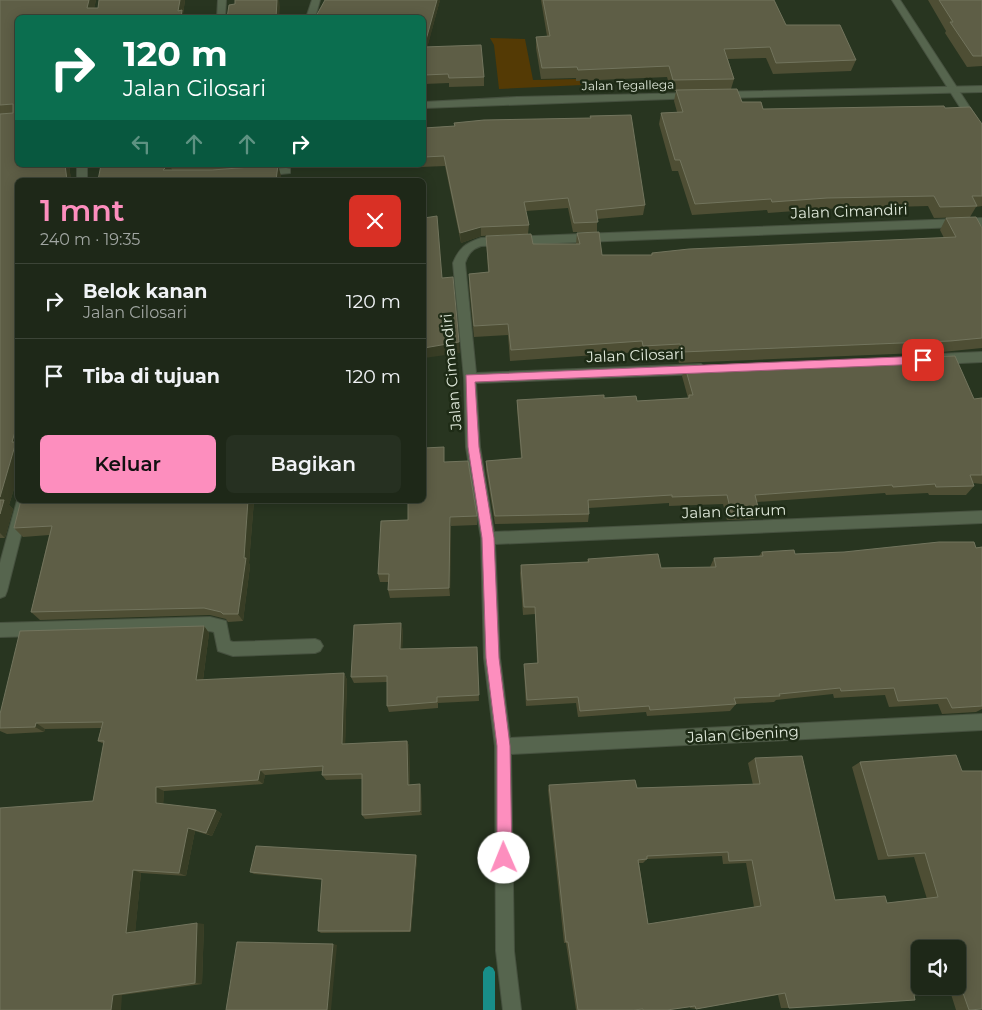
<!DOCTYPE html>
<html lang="id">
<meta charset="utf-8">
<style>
:root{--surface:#1e2818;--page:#263021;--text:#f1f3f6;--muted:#a1a6a2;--line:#3c4437;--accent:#fd8ebe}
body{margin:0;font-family:Montserrat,sans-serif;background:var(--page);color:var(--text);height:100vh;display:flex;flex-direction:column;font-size:19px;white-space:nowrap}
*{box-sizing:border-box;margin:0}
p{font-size:16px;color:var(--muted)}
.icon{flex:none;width:28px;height:28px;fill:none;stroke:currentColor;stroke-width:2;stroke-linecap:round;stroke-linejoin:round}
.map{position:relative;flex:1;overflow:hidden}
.drawer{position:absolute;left:15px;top:178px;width:411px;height:325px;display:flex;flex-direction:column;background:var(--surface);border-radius:8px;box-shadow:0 2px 12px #0003,0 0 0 1px var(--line)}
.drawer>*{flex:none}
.top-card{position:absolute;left:15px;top:15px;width:411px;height:152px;border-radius:8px;box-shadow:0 2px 12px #0003,0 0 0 1px var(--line);background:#0b6e4f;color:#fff;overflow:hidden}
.fabs{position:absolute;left:911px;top:940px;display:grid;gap:10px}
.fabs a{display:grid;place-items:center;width:55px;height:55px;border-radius:8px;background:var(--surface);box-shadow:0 2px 12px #0003,0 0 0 1px var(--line);font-size:25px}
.pin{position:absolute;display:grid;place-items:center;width:42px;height:42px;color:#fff;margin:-21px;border-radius:10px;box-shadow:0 2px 8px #0006}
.me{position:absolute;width:55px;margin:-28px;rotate:359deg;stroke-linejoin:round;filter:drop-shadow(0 0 4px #0008)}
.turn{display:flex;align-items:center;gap:18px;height:105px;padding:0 25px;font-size:22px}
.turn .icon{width:65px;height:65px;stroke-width:2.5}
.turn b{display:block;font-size:35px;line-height:42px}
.lanes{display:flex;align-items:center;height:48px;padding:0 25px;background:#0003;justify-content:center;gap:25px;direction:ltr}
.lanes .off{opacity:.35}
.round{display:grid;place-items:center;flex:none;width:52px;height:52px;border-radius:8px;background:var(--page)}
.overview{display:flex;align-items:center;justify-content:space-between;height:85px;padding:0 25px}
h1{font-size:30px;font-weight:600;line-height:38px;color:var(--accent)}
.action{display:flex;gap:10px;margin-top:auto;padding:10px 25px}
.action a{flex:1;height:58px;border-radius:8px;background:var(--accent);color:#111;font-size:20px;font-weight:600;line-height:58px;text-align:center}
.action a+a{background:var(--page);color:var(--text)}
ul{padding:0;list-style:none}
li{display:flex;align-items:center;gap:15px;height:75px;padding:0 25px;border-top:1px solid var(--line)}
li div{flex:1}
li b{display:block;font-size:19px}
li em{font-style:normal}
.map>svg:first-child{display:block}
</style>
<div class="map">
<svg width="982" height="1010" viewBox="0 0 982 1010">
<rect width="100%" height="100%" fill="#283520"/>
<polygon fill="#543a05" points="490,38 525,39 533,80 580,79 582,85 499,89 494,45"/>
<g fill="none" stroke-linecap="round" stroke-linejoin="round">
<polygon fill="#188e89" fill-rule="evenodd" points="489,966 493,968 495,972 495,1010 483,1010 483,972 485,968"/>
<g stroke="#46513f" stroke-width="2">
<g id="minor">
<polygon points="218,0 226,0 225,18 217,18"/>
<polygon points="312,0 320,0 315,18 306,18"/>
<polygon points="892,0 900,0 982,126 982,137 977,134"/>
<rect x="77" y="165" width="10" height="15"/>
<polygon points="286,168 290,169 290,173 262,176 257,173 262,170"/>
<path d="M982,218V226L481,246C472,249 468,254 465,263L476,373L701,364L707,369L701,374L476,383L480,447L494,532L982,511V523L495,544L500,658L510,738L982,714V730L511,754L514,951L521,1010H503L496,951L495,746L484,658L481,538L466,447L464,378L453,263C459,248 466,243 481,238Z"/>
<polygon points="982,352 982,362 938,364 932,359 938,354"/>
<polygon points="18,497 18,500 30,500 7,591 5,596 0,598 0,563"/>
<polygon points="210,617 226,621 230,641 233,642 315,639 320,641 323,646 320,651 315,653 233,656 218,651 214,632 210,631 0,637 0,623"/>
</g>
</g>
<g stroke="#46513f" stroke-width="2">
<g id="tertiary">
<polygon points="982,86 982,92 720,98 715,95 720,92"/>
<polygon points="694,93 699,96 697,98 424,108 424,102 517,97"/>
</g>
</g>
<use href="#minor" fill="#56654e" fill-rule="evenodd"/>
<use href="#tertiary" fill="#56654e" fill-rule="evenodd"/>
</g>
<g fill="#4e4e34" fill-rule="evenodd">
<polygon points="0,0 96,0 94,8 98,8 99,0 185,0 183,14 18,18 69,165 71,180 18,180 18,476 9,505 13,509 5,538 0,538"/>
<polygon points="440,0 427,47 484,77 484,86 449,87 449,83 424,84 424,18"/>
<polygon points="541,0 774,0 786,25 856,60 851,71 773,74 766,58 728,59 734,79 731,89 742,102 763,109 945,108 982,124 982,206 976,207 970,217 934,218 928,206 822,209 768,213 767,210 692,215 678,171 672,171 659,124 661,113 677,112 674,101 676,91 671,91 667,77 576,81 576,78 541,79 536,48 536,37 547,36"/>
<polygon points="928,0 982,0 982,66 967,67 945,33 946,31"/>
<polygon points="590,116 645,205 643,215 597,219 597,232 573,232 568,208 526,211 529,225 528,234 481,236 461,243 445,166 396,168 396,165 424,165 424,128 454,126 454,123 590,118"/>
<polygon points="101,165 282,165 282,166 278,167 281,176 280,180"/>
<polygon points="946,218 982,228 982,348 942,352 679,363 677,355 640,357 639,352 510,361 508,335 474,337 469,286 469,274 488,272 486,236 533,244 576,244 577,233 602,255 651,255 652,253 944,238 940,230"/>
<polygon points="685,367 974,399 982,398 982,484 973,483 974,486 966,495 929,495 928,493 886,495 885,493 757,502 759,511 754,519 727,520 723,504 669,506 669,503 589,508 589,514 588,522 495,524 486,470 486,461 521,458 517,409 517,400 604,398 637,401 688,398 682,376"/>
<polygon points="444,457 444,462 477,516 477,525 451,526 450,596 390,598 388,590 389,582 380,582 378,574 408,520"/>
<polygon points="21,500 254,500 249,563 250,566 243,621 228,622 226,619 210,615 40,620 31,612 49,535 23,537 14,528"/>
<polygon points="982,547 982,709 976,712 942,714 938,704 889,707 885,695 834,698 833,694 776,700 774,702 736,704 730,711 647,716 646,712 578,717 576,703 526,706 524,671 524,664 537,663 535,614 523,615 520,573 521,565 587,562 588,559 661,568 710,567 714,558 759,556 762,552 795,554"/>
<polygon points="204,626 209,633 203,680 344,673 347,680 345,744 407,741 409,746 410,785 421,789 422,815 365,819 362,815 362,779 326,780 322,775 322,771 265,775 263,784 164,791 163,804 216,810 222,814 212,836 195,831 186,876 141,873 135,932 204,924 202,984 122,995 0,1010 93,801 104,744 98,741 101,728 45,729 44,732 7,734 0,731 0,714"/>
<polygon points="403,630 402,649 477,647 479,701 438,703 438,708 389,712 387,706 387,682 354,683 351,677"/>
<path d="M956,755L969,1010H956L950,991L789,1008H781L778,995L696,1009L690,1008V1007L667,1010H639V1009L633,1010H576L566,943H564L548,790L549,785L637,788L753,785L748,763L755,758L835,900L887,903L927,899L914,857L878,860L852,767L860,762ZM722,856L723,864L746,863L754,907L648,924L639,863H643L647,859Z"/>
<polygon points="416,855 417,858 411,932 321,933 318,931 322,880 254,874 250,872"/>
</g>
<g fill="#383d25">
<polygon points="89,0 96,0 92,18 87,8"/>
<polygon points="180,0 185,0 183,14 184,18 180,18 178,11"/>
<polygon points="277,0 279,0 280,7 279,18 276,18"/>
<polygon points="437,0 440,0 425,56 424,47"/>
<polygon points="65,165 69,165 71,180 67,180"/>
<polygon points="168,165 170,165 174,175 163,170"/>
<polygon points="278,165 281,176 280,180 276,180"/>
<polygon points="481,227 481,236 461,243 460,233"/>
<polygon points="459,342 460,353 424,358 424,348"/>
<polygon points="18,422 18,476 9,505 13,509 5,538 0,533 0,497 12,442"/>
<polygon points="248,500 254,500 249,563 250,566 243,621 238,614"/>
<polygon points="450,517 451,526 450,596 449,588"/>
<polygon points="401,623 403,630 402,656 400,649"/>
<polygon points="204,626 209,633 202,687 196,680"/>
<polygon points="344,673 347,680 345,750 342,744"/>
<polygon points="36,723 45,729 44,732 35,727"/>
<polygon points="407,741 409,746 410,790 408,785"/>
<polygon points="260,770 265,775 263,784 258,780"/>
<polygon points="420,784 421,789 422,815 420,811"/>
<polygon points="156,787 164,791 163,808 156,803"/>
<polygon points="216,810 222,814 212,836 206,833"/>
<polygon points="188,828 195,831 186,876 179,873"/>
<polygon points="416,855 417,858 411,932 410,931"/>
<polygon points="133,870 141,873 135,934 126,933"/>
<polygon points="197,923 204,924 202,984 195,983"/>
<polygon points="333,944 337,945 331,1010 327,1010"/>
<polygon points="113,995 122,995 121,1010 111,1010"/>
</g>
<g fill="#5e5e46" stroke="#72745d" fill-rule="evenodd">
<polygon points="0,0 89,0 87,8 98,8 99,0 180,0 178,11 182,10 181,18 18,18 18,165 65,165 67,180 18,180 18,422 12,442 16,442 0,497 0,114 13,113 13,104 0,105"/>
<polygon points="235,0 277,0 276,18 227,18 229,5 235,4"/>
<polygon points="325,0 437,0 424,47 481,45 484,77 449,78 448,74 424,75 424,18 315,18"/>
<polygon points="543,0 774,0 786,25 840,25 856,60 776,63 770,47 724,49 734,79 673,80 669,66 578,70 577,67 542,68 536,37 550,36"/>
<polygon points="939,0 982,0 982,56 973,56 950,22 953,22"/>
<polygon points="737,89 742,102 761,102 763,109 944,106 945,108 970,107 982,124 982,196 972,196 977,206 940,207 934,196 827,198 772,202 771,199 695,204 680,160 675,160 661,113 683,112 676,90"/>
<polygon points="631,115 645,205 596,210 598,222 574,223 568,198 524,202 529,225 481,227 460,233 444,156 424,157 424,128 455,126 454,123 484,120 591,118 590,116"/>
<polygon points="101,165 168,165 163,170 212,170 278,165 276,180 98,180"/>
<polygon points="437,216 442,278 453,277 459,342 424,348 424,218"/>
<polygon points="976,217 982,228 982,338 950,341 682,352 680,344 643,346 642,341 511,350 508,324 474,326 469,274 489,272 486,236 531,234 533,244 580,244 577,233 599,232 602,255 652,255 652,253 689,249 956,237 946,218"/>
<polygon points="955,356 974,399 982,398 982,475 970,475 974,486 936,487 935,484 893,487 892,485 755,495 759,511 731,512 727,495 672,497 672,495 588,500 589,514 495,516 486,461 522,458 517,400 604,395 604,398 636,396 637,401 689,398 689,395 693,395 685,367"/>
<polygon points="444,447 444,462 468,461 477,516 450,517 449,588 388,590 389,574 378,574 381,521 408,520 408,500 424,500 424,448"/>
<polygon points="0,500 4,500 0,514"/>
<polygon points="21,500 248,500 244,558 246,558 238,614 223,614 221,612 204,608 31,612 52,526 14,528"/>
<polygon points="939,542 974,542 976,548 982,547 982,706 952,708 947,698 898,701 894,688 841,691 840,688 779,694 780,696 734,698 736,704 650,710 649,706 580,711 578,697 527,700 524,664 538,663 535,607 524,607 521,565 589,562 588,559 658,554 661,568 716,567 714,558 763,556 762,552 794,550 795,554 844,552"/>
<polygon points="401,623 400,649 477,647 479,695 437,697 437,702 387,706 387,676 351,677 354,625"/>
<polygon points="204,626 196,680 344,673 342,744 407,741 408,785 420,784 420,811 362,815 362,774 322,775 323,766 260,770 258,780 156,787 156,803 216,810 206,833 188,828 179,873 133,870 126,933 197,923 195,983 113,995 111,1010 0,1010 0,808 93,801 104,741 98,741 103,722 36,723 35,727 0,728 0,714 20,631"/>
<path d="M956,755L962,771H982V1009L969,1010L962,990L914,995L915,1000L789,1008L785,993L696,1009L695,1006L667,1010H643V1009L633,1010H578L568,942H566L549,785L635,780L637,788L760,784L755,758L802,756L835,900L885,896L887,903L938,897L925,853L888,856L860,762ZM728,852L729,861L752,860L761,906L648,924L638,860L647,859V856ZM920,949H958V986H920Z"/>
<polygon points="256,846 416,855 410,931 318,931 322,879 250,872"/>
<polygon points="237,942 333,944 327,1010 226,1010"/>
</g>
<polygon fill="#fd8ebe" stroke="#a45c7c" points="923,356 928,360 923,364 475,382 479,447 494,538 499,658 510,746 512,858 509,863 504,865 499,863 497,858 497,746 486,658 482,538 468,447 466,375"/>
<g text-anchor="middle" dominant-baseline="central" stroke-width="5" stroke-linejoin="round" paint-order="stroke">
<g font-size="12" fill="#dfe8da" stroke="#1e2b16">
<text transform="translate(628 85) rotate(-1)">Jalan Tegallega</text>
</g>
<g font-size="15" fill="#dfe8da" stroke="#1e2b16">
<text transform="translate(849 211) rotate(-2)">Jalan Cimandiri</text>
<text transform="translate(635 355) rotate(-2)">Jalan Cilosari</text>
<text transform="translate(451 372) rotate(-95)">Jalan Cimandiri</text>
<text transform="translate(734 511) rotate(-2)">Jalan Citarum</text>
<text transform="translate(743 734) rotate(-3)">Jalan Cibening</text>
</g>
</g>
</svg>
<div class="fabs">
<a><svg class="icon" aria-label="sound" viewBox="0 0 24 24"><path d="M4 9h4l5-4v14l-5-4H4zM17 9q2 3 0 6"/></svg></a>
</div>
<div class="pin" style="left:923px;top:360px;background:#d93025"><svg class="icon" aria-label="arrive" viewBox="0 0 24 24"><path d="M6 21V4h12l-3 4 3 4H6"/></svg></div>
<svg class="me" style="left:504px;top:858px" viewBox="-20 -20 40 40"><circle r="19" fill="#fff"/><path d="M0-13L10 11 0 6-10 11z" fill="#fd8ebe"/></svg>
<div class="top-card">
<div class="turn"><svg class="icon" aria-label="right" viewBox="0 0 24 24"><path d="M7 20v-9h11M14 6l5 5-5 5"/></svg><div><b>120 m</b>Jalan Cilosari</div></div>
<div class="lanes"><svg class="icon off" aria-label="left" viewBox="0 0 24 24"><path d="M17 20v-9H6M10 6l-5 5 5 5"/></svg><svg class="icon off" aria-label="ahead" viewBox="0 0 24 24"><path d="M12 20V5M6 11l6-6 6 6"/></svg><svg class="icon off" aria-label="ahead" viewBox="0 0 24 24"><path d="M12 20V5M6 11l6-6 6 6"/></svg><svg class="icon" aria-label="right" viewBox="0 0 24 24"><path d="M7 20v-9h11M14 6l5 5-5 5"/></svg></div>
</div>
<section class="drawer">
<div class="overview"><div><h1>1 mnt</h1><p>240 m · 19:35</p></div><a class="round" style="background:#d93025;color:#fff"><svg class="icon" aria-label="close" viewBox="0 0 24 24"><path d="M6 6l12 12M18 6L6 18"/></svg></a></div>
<ul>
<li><svg class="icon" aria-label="right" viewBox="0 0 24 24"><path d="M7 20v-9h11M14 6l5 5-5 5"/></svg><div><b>Belok kanan</b><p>Jalan Cilosari</p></div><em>120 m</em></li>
<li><svg class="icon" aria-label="arrive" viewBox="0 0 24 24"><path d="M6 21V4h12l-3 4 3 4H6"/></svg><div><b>Tiba di tujuan</b></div><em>120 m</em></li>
</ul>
<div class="action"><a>Keluar</a><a>Bagikan</a></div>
</section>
</div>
